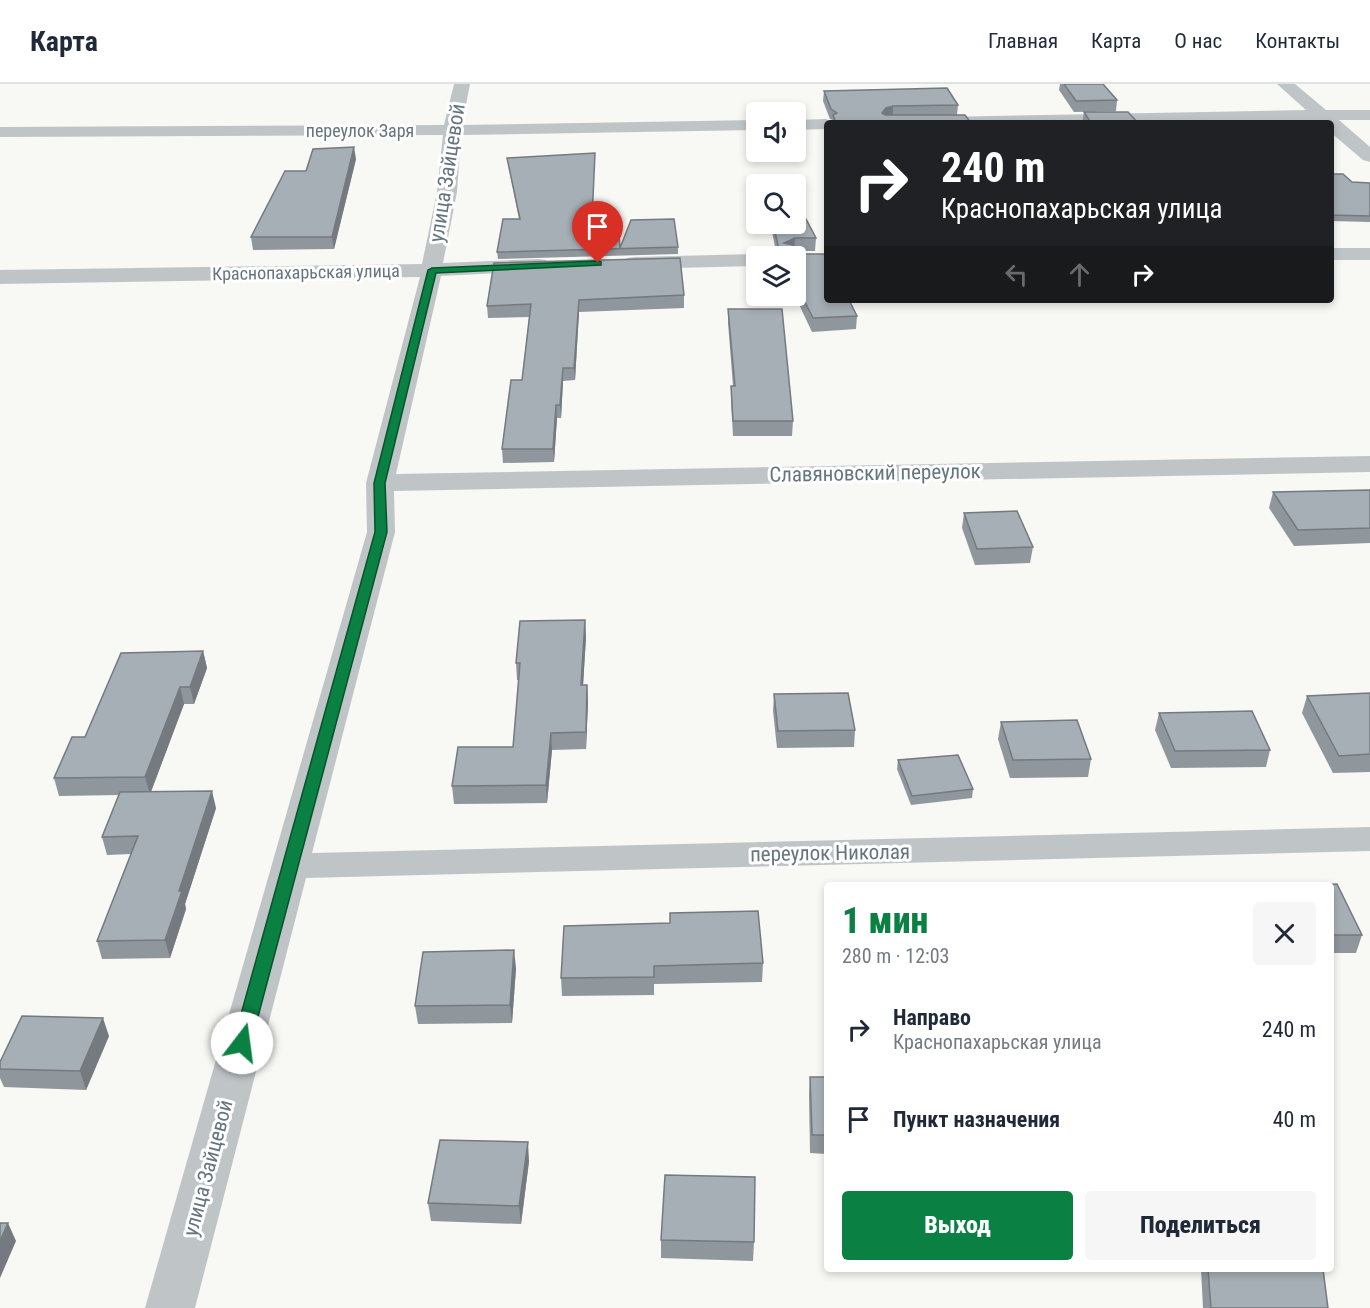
<!DOCTYPE html>
<html lang="ru">
<meta charset="utf-8">
<style>
:root{--surface:#fff;--page:#f6f6f7;--text:#1f2937;--muted:#747a83;--line:#e0e1e3;--accent:#0b8043}
body{margin:0;font-family:"Roboto Condensed",sans-serif;background:var(--page);color:var(--text);height:100vh;display:flex;flex-direction:column;font-size:22px;white-space:nowrap}
*{box-sizing:border-box;margin:0}
p{font-size:20px;color:var(--muted)}
.icon{flex:none;width:33px;height:33px;fill:none;stroke:currentColor;stroke-width:2;stroke-linecap:round;stroke-linejoin:round}
.map{position:relative;flex:1;overflow:hidden}
.drawer{position:absolute;left:824px;top:798px;width:510px;height:390px;display:flex;flex-direction:column;background:var(--surface);border-radius:6px;box-shadow:0 3px 9px #0003}
.drawer>*{flex:none}
.top-card{position:absolute;left:824px;top:36px;width:510px;height:183px;border-radius:6px;box-shadow:0 3px 9px #0003;background:#202124;color:#fff;overflow:hidden}
.tools{position:absolute;left:746px;top:18px;display:grid;gap:12px}
.tools a{display:grid;place-items:center;width:60px;height:60px;border-radius:6px;background:var(--surface);box-shadow:0 3px 9px #0003;font-size:30px}
.pin{position:absolute;display:grid;place-items:center;width:51px;height:51px;color:#fff;margin:-62px -26px;border-radius:50% 50% 50% 0;rotate:-45deg;box-shadow:0 0 6px #0007}
.pin .icon{rotate:45deg}
.me{position:absolute;width:66px;margin:-33px;rotate:15deg;stroke-linejoin:round;filter:drop-shadow(0 0 4px #0008)}
.turn{display:flex;align-items:center;gap:21px;height:126px;padding:0 18px;font-size:27px}
.turn .icon{width:78px;height:78px;stroke-width:2.5}
.turn b{display:block;font-size:42px;line-height:51px}
.lanes{display:flex;align-items:center;height:57px;padding:0 18px;background:#0003;justify-content:center;gap:30px;direction:ltr}
.lanes .off{opacity:.35}
.round{display:grid;place-items:center;flex:none;width:63px;height:63px;border-radius:6px;background:var(--page)}
.head{display:flex;align-items:center;justify-content:space-between;height:102px;padding:0 18px}
h1{font-size:36px;font-weight:800;line-height:45px;color:var(--accent)}
.button{display:flex;gap:12px;margin-top:auto;padding:12px 18px}
.button a{flex:1;height:69px;border-radius:6px;background:var(--accent);color:#fff;font-size:24px;font-weight:800;line-height:69px;text-align:center}
.button a+a{background:var(--page);color:var(--text)}
ul{padding:0;list-style:none}
li{display:flex;align-items:center;gap:18px;height:90px;padding:0 18px}
li div{flex:1}
li b{display:block;font-size:22px}
li em{font-style:normal}
header{display:flex;align-items:center;gap:36px;box-sizing:border-box;height:84px;padding:0 30px;background:var(--surface);border-bottom:2px solid var(--line)}
header strong{font-size:28px}
nav{display:flex;gap:33px;margin-inline-start:auto;font-size:21px}
.map>svg:first-child{display:block}
</style>
<header>
<strong>Карта</strong>
<nav><a>Главная</a><a>Карта</a><a>О нас</a><a>Контакты</a></nav>
</header>
<div class="map">
<svg width="1370" height="1224" viewBox="0 0 1370 1224">
<rect width="100%" height="100%" fill="#f8f8f5"/>
<g fill="none" stroke-linecap="round" stroke-linejoin="round">
<g fill="#bfc4c7" fill-rule="evenodd">
<polygon points="454,0 470,0 462,41 756,36 756,46 461,51 457,108 443,179 538,175 546,176 549,181 546,186 538,187 441,192 396,390 1370,372 1370,388 394,407 395,448 312,769 1370,743 1370,767 306,794 195,1224 145,1224 367,448 366,399 420,193 0,200 0,186 422,180 437,108 443,51 0,53 0,43 444,41"/>
<polygon points="1277,0 1295,0 1326,26 1370,26 1370,36 1339,36 1370,63 1370,78 1363,76 1330,48 1330,39 1321,39 1318,36 884,39 887,35 893,34 1306,26"/>
<polygon points="826,35 834,39 826,39 826,45 795,46 795,36"/>
<rect x="1330" y="164" width="40" height="12"/>
<polygon points="756,170 764,172 756,172 756,182 635,185 627,184 624,179 627,174 635,173"/>
</g>
</g>
<g fill="#8f969c">
<polygon points="1060,0 1103,0 1117,16 1116,27 1074,28 1059,6"/>
<polygon points="824,7 958,21 957,31 971,39 833,39 833,36 830,35 823,17"/>
<polygon points="1084,28 1138,39 1082,39"/>
<polygon points="507,74 593,136 620,164 678,163 678,170 498,175 497,168 519,135 508,80"/>
<polygon points="356,75 334,165 253,166 251,153 306,87"/>
<polygon points="1330,90 1352,98 1370,99 1370,138 1330,137"/>
<polygon points="772,140 795,140 816,154 815,167 795,167 796,170 857,232 856,245 812,248 795,212 795,172 777,172 772,148"/>
<polygon points="494,179 684,211 684,224 579,228 575,296 563,297 561,334 557,334 554,378 503,379 502,365 522,296 529,233 488,234 487,222"/>
<polygon points="728,225 793,337 792,352 733,352 731,317 731,302 733,302 728,239"/>
<polygon points="1370,406 1370,459 1294,462 1269,424 1273,408"/>
<polygon points="964,429 1033,463 1030,479 975,481 962,444"/>
<polygon points="585,536 586,553 583,601 587,601 588,618 586,665 552,666 547,719 454,720 452,702 513,663 519,596 517,596 516,579"/>
<polygon points="203,567 207,584 194,620 184,620 151,708 216,724 185,820 186,825 170,874 102,875 97,857 131,770 107,771 102,753 119,711 59,712 54,694 85,653"/>
<polygon points="1370,609 1370,688 1333,689 1302,629 1307,612"/>
<polygon points="774,610 855,646 854,663 777,664 773,627"/>
<polygon points="1159,629 1270,666 1266,683 1171,684 1155,646"/>
<polygon points="1001,638 1091,675 1088,693 1010,694 998,655"/>
<polygon points="898,676 973,705 972,714 911,721 897,685"/>
<polygon points="1330,801 1362,851 1356,869 1330,869"/>
<polygon points="564,842 763,879 762,898 654,900 654,911 562,912 561,894"/>
<polygon points="516,884 512,939 418,940 415,922"/>
<polygon points="109,952 86,1006 4,1003 0,994 0,978"/>
<polygon points="810,993 826,993 826,1070 810,1069 809,1011"/>
<polygon points="529,1077 521,1140 431,1137 428,1119"/>
<polygon points="661,1156 754,1158 753,1177 661,1174"/>
<polygon points="1201,1185 1323,1185 1328,1224 1203,1224"/>
</g>
<g fill="#747a7f">
<polygon points="893,22 893,32 885,34 882,29 886,24"/>
<polygon points="354,63 356,75 334,165 332,153"/>
<polygon points="795,154 794,167 784,159"/>
<polygon points="579,216 579,228 575,296 574,284"/>
<polygon points="563,284 563,297 561,334 560,321"/>
<polygon points="556,321 557,334 554,378 553,365"/>
<polygon points="585,536 586,553 582,618 581,601"/>
<polygon points="203,567 207,584 194,620 190,603"/>
<polygon points="587,601 588,618 586,665 586,648"/>
<polygon points="180,603 184,620 150,710 145,693"/>
<polygon points="551,649 552,666 547,719 546,701"/>
<polygon points="212,707 216,724 185,820 186,825 170,874 165,856 179,807"/>
<polygon points="514,866 516,884 512,939 510,921"/>
<polygon points="103,934 109,952 86,1006 80,987"/>
<polygon points="528,1058 529,1077 521,1140 519,1122"/>
<polygon points="8,1139 16,1157 0,1194 0,1157"/>
</g>
<g fill="#a6afb5" stroke="#747a7f" stroke-width="1.5">
<polygon points="1064,0 1103,0 1117,16 1076,17"/>
<polygon points="947,4 958,21 893,22 886,24 882,29 885,31 965,31 971,39 836,39 833,31 837,29 831,25 824,7"/>
<polygon points="1084,28 1128,28 1138,39 1091,39"/>
<polygon points="354,63 332,153 251,153 285,87 306,87 313,65"/>
<polygon points="595,69 592,136 618,136 620,164 631,136 674,135 678,163 497,168 503,135 520,135 507,74"/>
<polygon points="1330,90 1343,90 1352,98 1370,99 1370,132 1330,131"/>
<polygon points="795,135 806,135 816,154 795,154 784,159 793,161 796,170 824,170 826,174 826,216 849,216 857,232 813,234 795,198 795,172 783,172 779,165 773,140 795,140"/>
<polygon points="680,174 684,211 579,216 574,284 563,284 560,321 556,321 553,365 502,365 511,296 522,296 531,220 487,222 494,179"/>
<polygon points="728,225 782,225 793,337 733,337 731,302 735,302"/>
<polygon points="1370,406 1370,444 1298,446 1273,408"/>
<polygon points="1017,427 1033,463 977,465 964,429"/>
<polygon points="585,536 581,601 587,601 586,648 551,649 546,701 452,702 458,663 513,663 520,579 516,579 520,537"/>
<polygon points="203,567 190,603 180,603 145,693 54,694 72,653 85,653 121,569"/>
<polygon points="848,609 855,646 778,647 774,610"/>
<polygon points="1370,609 1370,670 1339,672 1307,612"/>
<polygon points="1252,627 1270,666 1175,667 1159,629"/>
<polygon points="1077,636 1091,675 1013,676 1001,638"/>
<polygon points="958,671 973,705 912,712 898,676"/>
<polygon points="212,707 179,807 182,807 165,856 97,857 138,752 102,753 120,708"/>
<polygon points="1337,800 1362,851 1330,851 1330,801 1314,801"/>
<polygon points="758,827 763,879 654,882 654,893 561,894 564,842 670,839 670,829"/>
<polygon points="514,866 510,921 415,922 423,868"/>
<polygon points="22,932 103,934 80,987 0,985 0,978"/>
<polygon points="810,993 826,993 826,1051 812,1051"/>
<polygon points="440,1056 528,1058 519,1122 428,1119"/>
<polygon points="665,1091 755,1093 754,1158 661,1156"/>
<polygon points="0,1139 8,1139 0,1157"/>
<polygon points="1208,1185 1323,1185 1328,1224 1211,1224"/>
</g>
<polygon fill="#0b8043" stroke="#07532c" stroke-width="1.5" points="598,177 601,178 601,181 436,189 385,399 387,448 251,959 248,964 242,966 236,964 233,959 375,448 374,399 428,186 432,184"/>
<g text-anchor="middle" dominant-baseline="central" stroke-width="6" stroke-linejoin="round" paint-order="stroke">
<g font-size="18" fill="#64757f" stroke="#fff">
<text x="360" y="46">переулок Заря</text>
<text transform="translate(306 188) rotate(-1)">Краснопахарьская улица</text>
</g>
<g font-size="21" fill="#64757f" stroke="#fff">
<text transform="translate(447 89) rotate(-81)">улица Зайцевой</text>
<text transform="translate(875 389) rotate(-1)">Славяновский переулок</text>
<text transform="translate(830 769) rotate(-1)">переулок Николая</text>
<text transform="translate(208 1084) rotate(-75)">улица Зайцевой</text>
</g>
</g>
</svg>
<div class="tools">
<a><svg class="icon" aria-label="sound" viewBox="0 0 24 24"><path d="M4 9h4l5-4v14l-5-4H4zM17 9q2 3 0 6"/></svg></a>
<a><svg class="icon" aria-label="search" viewBox="0 0 24 24"><circle cx="10" cy="10" r="6"/><path d="M15 15l6 6"/></svg></a>
<a><svg class="icon" aria-label="layers" viewBox="0 0 24 24"><path d="M12 4l9 5-9 5-9-5zM3 14l9 5 9-5"/></svg></a>
</div>
<div class="pin" style="left:598px;top:179px;background:#d93025"><svg class="icon" aria-label="arrive" viewBox="0 0 24 24"><path d="M6 21V4h12l-3 4 3 4H6"/></svg></div>
<svg class="me" style="left:242px;top:959px" viewBox="-20 -20 40 40"><circle r="19" fill="#fff"/><path d="M0-13L10 11 0 6-10 11z" fill="#0b8043"/></svg>
<div class="top-card">
<div class="turn"><svg class="icon" aria-label="right" viewBox="0 0 24 24"><path d="M7 20v-9h11M14 6l5 5-5 5"/></svg><div><b>240 m</b>Краснопахарьская улица</div></div>
<div class="lanes"><svg class="icon off" aria-label="left" viewBox="0 0 24 24"><path d="M17 20v-9H6M10 6l-5 5 5 5"/></svg><svg class="icon off" aria-label="ahead" viewBox="0 0 24 24"><path d="M12 20V5M6 11l6-6 6 6"/></svg><svg class="icon" aria-label="right" viewBox="0 0 24 24"><path d="M7 20v-9h11M14 6l5 5-5 5"/></svg></div>
</div>
<section class="drawer">
<div class="head"><div><h1>1 мин</h1><p>280 m · 12:03</p></div><a class="round"><svg class="icon" aria-label="close" viewBox="0 0 24 24"><path d="M6 6l12 12M18 6L6 18"/></svg></a></div>
<ul>
<li><svg class="icon" aria-label="right" viewBox="0 0 24 24"><path d="M7 20v-9h11M14 6l5 5-5 5"/></svg><div><b>Направо</b><p>Краснопахарьская улица</p></div><em>240 m</em></li>
<li><svg class="icon" aria-label="arrive" viewBox="0 0 24 24"><path d="M6 21V4h12l-3 4 3 4H6"/></svg><div><b>Пункт назначения</b></div><em>40 m</em></li>
</ul>
<div class="button"><a>Выход</a><a>Поделиться</a></div>
</section>
</div>
